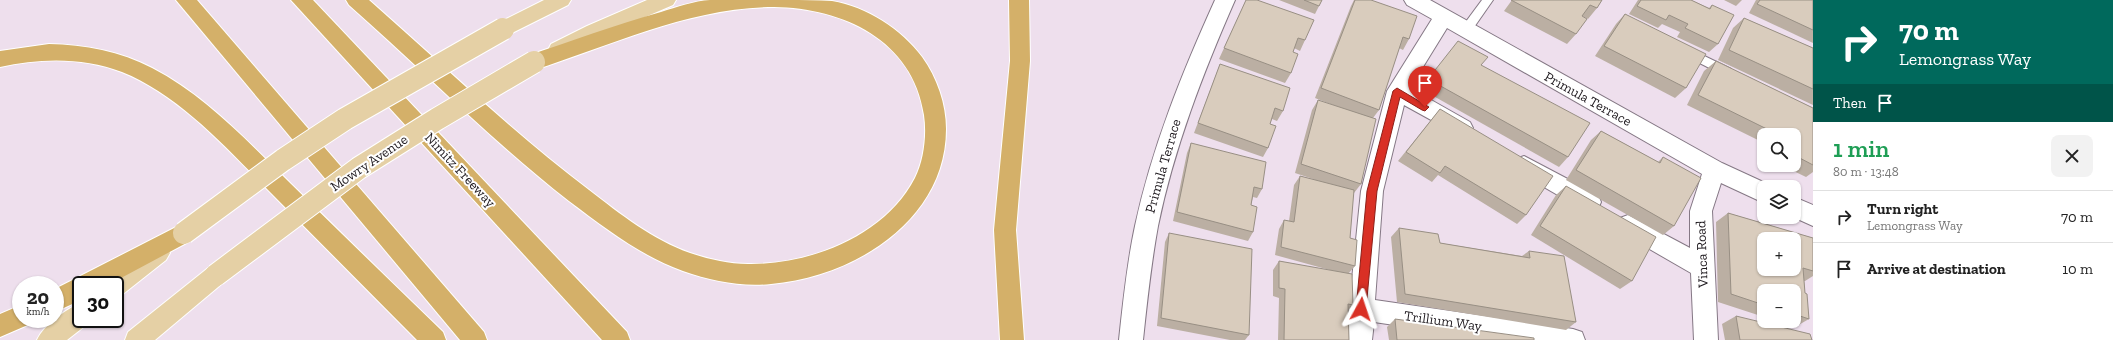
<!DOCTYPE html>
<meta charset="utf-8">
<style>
:root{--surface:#fff;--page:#f2f2f2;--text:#222;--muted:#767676;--line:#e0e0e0}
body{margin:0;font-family:"Zilla Slab",serif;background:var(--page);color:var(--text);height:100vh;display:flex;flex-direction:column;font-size:15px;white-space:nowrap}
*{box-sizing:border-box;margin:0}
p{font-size:13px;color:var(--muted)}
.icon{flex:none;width:22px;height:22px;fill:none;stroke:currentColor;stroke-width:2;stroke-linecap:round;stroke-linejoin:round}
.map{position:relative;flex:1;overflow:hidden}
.details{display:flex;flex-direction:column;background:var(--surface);width:300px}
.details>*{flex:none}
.banner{background:#00695c;color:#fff;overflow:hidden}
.fabs{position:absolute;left:1757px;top:128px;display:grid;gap:8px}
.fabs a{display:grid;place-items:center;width:44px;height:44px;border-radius:8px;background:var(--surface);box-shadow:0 1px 3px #0004;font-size:20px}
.speed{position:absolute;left:12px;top:276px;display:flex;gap:8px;font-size:20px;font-weight:700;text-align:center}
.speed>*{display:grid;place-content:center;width:52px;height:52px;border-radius:50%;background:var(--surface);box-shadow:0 1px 3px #0004;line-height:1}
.speed small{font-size:10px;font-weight:400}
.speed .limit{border:2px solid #111;border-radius:6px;background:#fff;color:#111}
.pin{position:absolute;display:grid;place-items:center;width:34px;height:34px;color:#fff;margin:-41px -17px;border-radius:50% 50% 50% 0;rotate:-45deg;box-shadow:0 0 4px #0007}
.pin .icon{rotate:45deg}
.me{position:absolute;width:44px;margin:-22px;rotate:5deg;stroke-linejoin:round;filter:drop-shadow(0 0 3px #0008)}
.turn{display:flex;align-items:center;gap:14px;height:84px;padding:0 20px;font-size:18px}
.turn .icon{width:52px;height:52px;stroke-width:2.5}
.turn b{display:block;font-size:28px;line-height:34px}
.then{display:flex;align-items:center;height:38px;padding:0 20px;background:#0003;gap:8px;font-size:15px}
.round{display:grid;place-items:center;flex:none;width:42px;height:42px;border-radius:8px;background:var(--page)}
.overview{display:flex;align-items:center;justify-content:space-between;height:68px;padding:0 20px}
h1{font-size:24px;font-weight:600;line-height:30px;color:#1e9e55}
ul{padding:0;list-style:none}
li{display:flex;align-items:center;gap:12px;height:52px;padding:0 20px;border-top:1px solid var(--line)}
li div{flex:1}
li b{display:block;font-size:15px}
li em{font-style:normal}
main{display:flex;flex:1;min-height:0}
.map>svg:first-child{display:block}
</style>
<main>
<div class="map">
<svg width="1813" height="340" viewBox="0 0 1813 340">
<rect width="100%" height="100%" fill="#eedfed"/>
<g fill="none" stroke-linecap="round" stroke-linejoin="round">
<g stroke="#857885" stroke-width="2">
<g id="lane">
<polygon points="1482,0 1493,0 1470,33 1462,33 1461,30 1462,27"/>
<polygon points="1690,49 1731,69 1733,72 1731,75 1723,75 1686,56 1684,53"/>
</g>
</g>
<g stroke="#857885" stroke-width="2">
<g id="street">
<path d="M1215,0H1235C1203,73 1174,148 1158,226C1151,264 1147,302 1143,340H1119C1123,302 1127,263 1135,226C1152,147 1182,73 1215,0Z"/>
<polygon points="1404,0 1430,0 1722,163 1772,186 1764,187 1764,203 1721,183 1712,211 1718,340 1694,340 1691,273 1620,232 1617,225 1620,218 1628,215 1690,248 1690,211 1702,174 1447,28 1410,88 1470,122 1473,128 1470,134 1462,137 1404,105 1383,191 1375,300 1573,329 1582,332 1585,340 1496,340 1374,322 1372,340 1348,340 1349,309 1361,191 1387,91 1432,19 1407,5"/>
<polygon points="1524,156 1598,195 1601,202 1598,209 1590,212 1582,209 1516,171 1513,165 1516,159"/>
<polygon points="1794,197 1813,205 1813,226 1793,217"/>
</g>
</g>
<g stroke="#fff" stroke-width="2">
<g id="primary">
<polygon points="544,0 571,0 568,5 510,34 503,37 496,34 493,29 496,24"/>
<polygon points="647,0 676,0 673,5 601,36 565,56 558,58 551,56 548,50 551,44 587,26"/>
<polygon points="158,243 166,246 170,253 166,260 123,294 115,297 115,285 104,285 107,278 150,246"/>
<polygon points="216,264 224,268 228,275 224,282 155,340 125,340 128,332 208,268"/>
<path d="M81,303V319H91L90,322L67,340H37C44,325 66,309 81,303Z"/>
</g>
</g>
<g stroke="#fff" stroke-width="2">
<g id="highway">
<polygon points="176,0 197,0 484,332 487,340 460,340"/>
<polygon points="291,0 313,0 627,332 630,340 602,340"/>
<path d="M346,0H369C442,64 512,132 589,190C620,214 653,240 690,253C708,259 728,264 748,264C810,265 885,236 915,178C924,160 927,135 924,115C913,40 843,8 774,7C691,7 612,45 534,70L527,68L524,62L527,56C571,41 615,25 661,12C677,7 694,1 710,0C736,0 762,0 787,0C802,0 818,0 832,1C867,7 901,29 922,57C937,78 946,104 946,129C946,220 854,277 771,284C741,287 712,281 683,271C641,256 605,228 569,201C492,141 423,70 349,5Z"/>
<polygon points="1009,0 1029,0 1030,61 1016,230 1024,340 1000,340 994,230 1010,61"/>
<path d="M49,44C85,45 120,51 152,68C206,96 248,142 291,184C341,233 392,283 443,332L446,340H417C370,293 323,245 276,198C232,154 182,96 122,72C83,57 40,58 0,67V51Z"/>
<polygon points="184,223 192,226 195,233 192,240 108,285 81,285 81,300 55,312 55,289"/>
<polygon points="21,305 21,319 32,319 30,324 0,337 0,314"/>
</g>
</g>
<use href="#lane" fill="#fff" fill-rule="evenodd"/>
<use href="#street" fill="#fff" fill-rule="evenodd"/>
<use href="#primary" fill="#e5d0a5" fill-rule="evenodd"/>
<use href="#highway" fill="#d4b069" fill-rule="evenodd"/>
<g stroke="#fff" stroke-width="24" stroke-linecap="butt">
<g id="primary-bridge">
<polyline points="184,233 283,160 345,119 503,29"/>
<polyline points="216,275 359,168 437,119 534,62"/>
</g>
</g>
<use href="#primary-bridge" stroke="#e5d0a5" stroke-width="22"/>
</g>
<g fill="#bbafa3">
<polygon points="1246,0 1305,40 1300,51 1294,48 1293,52 1291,73 1285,83 1219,59"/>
<polygon points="1279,0 1322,0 1315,14"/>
<polygon points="1354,0 1371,0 1409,39 1403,50 1399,48 1379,110 1373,118 1361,184 1354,193 1353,193 1350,238 1355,266 1348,274 1353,305 1348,310 1349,340 1278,340 1279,298 1273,296 1273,270 1279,261 1337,272 1275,255 1279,229 1284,220 1289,221 1294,185 1300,176 1316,180 1295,173 1312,110 1318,100 1343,109 1315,98 1351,6"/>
<polygon points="1512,0 1602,0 1597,8 1588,19 1582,16 1576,34 1567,44 1504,11"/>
<polygon points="1638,0 1691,0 1709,8 1712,5 1718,44 1709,52 1677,37 1680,32 1662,24 1658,28 1629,14"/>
<polygon points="1724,0 1742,0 1736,6"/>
<polygon points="1756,0 1813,0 1813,43 1749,13"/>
<polygon points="1625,14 1686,88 1675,98 1595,56 1616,24"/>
<polygon points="1744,18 1813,48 1813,105 1718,60 1733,28"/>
<polygon points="1716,61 1813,108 1813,172 1806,177 1781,165 1794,165 1794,135 1764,135 1764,143 1687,105 1704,71"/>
<polygon points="1220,64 1283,111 1277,121 1272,119 1270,124 1268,148 1263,157 1194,133"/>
<polygon points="1481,65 1568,157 1559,167 1421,89 1428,79"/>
<polygon points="1440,109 1526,215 1517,224 1438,175 1432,182 1398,161"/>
<polygon points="1601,131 1658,162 1663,157 1674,226 1663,235 1566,180 1591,140"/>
<polygon points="1191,143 1262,189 1257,198 1253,197 1251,205 1253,232 1248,241 1173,221 1187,153"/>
<polygon points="1566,186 1632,281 1620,289 1531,235 1556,195"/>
<polygon points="1728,213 1813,238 1813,276 1805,281 1804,281 1805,293 1809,319 1795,327 1776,321 1794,321 1794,291 1764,291 1764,317 1718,302 1716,222"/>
<polygon points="1399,228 1440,243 1522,256 1529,251 1576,322 1566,330 1397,302 1391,237"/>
<polygon points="1169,233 1249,335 1245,340 1230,340 1157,326 1165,242"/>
<polygon points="1736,316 1812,340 1725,340 1722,324"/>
<polygon points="1395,319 1534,340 1389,340 1387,327"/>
</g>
<g fill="#d9ccbd" stroke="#988f84" fill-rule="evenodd">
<polygon points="1246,0 1257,0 1314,20 1305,40 1298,38 1293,52 1298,54 1291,73 1224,48"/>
<polygon points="1304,0 1322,0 1319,6"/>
<polygon points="1355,0 1371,0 1417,16 1409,39 1403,37 1379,110 1321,88"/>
<polygon points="1511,0 1602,0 1597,8 1590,5 1582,16 1587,19 1576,34"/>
<polygon points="1641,0 1691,0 1710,9 1712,5 1734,15 1718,44 1685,28 1688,24 1669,15 1666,20 1637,6"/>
<polygon points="1760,0 1813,0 1813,30 1757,4"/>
<polygon points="1625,14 1706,54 1686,88 1604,46"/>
<polygon points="1744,18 1813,48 1813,89 1729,50"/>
<polygon points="1458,41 1488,57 1481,65 1590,123 1568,157 1428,79"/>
<polygon points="1716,61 1813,108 1813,165 1794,155 1794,135 1779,135 1698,95"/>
<polygon points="1220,64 1290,88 1283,111 1275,108 1270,124 1276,126 1268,148 1198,123"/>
<polygon points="1318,100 1376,119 1361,184 1301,164"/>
<polygon points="1440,109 1553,176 1526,215 1445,166 1440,173 1406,152"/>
<polygon points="1601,131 1660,163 1663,157 1701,178 1674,226 1576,170"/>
<polygon points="1191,143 1266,162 1262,189 1254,187 1251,205 1257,207 1253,232 1177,212"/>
<polygon points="1300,176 1354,190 1350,238 1357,240 1355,266 1281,247 1284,220 1294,222"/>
<polygon points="1566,186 1656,237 1632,281 1540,226"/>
<path d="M1728,213L1813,238V271L1803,268L1805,293L1807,294L1809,319L1794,314V291H1764V305L1731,294ZM1764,239H1794V269H1764Z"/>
<polygon points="1399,228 1438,234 1440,243 1530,258 1529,251 1564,256 1576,322 1405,294"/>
<polygon points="1169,233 1252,249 1249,335 1161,318"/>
<polygon points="1279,261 1352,274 1353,305 1348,304 1349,340 1284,340 1285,289 1279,288"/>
<polygon points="1736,316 1810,334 1812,340 1740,340"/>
<polygon points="1395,319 1534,338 1534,340 1397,340"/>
</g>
<polygon fill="#d93025" stroke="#8d1f18" points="1397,88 1429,107 1425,111 1422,110 1400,97 1377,191 1366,309 1361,314 1356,309 1367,191 1393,91"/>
<g text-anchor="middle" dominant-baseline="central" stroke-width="4" stroke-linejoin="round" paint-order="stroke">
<g font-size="14" fill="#1e191e" stroke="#fff">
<text transform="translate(1588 99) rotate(29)">Primula Terrace</text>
<text transform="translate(369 163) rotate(-34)">Mowry Avenue</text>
<text transform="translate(1163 166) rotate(-74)">Primula Terrace</text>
<text transform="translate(460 170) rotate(47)">Nimitz Freeway</text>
<text transform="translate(1702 254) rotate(-92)">Vinca Road</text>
<text transform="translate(1443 321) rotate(8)">Trillium Way</text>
</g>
</g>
</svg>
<div class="fabs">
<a><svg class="icon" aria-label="search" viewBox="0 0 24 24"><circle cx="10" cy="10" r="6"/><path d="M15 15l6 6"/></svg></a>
<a><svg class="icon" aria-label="layers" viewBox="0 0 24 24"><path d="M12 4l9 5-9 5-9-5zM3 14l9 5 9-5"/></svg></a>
<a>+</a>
<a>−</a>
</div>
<div class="speed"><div>20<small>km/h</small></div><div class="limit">30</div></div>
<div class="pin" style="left:1425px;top:107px;background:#d93025"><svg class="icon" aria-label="arrive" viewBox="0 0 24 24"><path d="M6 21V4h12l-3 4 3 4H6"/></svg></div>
<svg class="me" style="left:1361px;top:309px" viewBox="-20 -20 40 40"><path d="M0-17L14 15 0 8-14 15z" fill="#d93025" stroke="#fff" stroke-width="4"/></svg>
</div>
<section class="details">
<div class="banner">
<div class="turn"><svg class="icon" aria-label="right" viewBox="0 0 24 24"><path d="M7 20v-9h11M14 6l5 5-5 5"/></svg><div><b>70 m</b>Lemongrass Way</div></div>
<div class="then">Then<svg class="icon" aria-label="arrive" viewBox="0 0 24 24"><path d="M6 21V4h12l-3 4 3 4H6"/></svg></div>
</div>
<div class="overview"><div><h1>1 min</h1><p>80 m · 13:48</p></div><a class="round"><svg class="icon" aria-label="close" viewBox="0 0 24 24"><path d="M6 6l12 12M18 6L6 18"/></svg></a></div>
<ul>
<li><svg class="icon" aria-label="right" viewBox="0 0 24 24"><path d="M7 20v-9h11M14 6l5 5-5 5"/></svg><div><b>Turn right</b><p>Lemongrass Way</p></div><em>70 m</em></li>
<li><svg class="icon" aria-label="arrive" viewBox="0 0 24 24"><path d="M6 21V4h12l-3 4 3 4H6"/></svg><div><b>Arrive at destination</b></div><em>10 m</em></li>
</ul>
</section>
</main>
